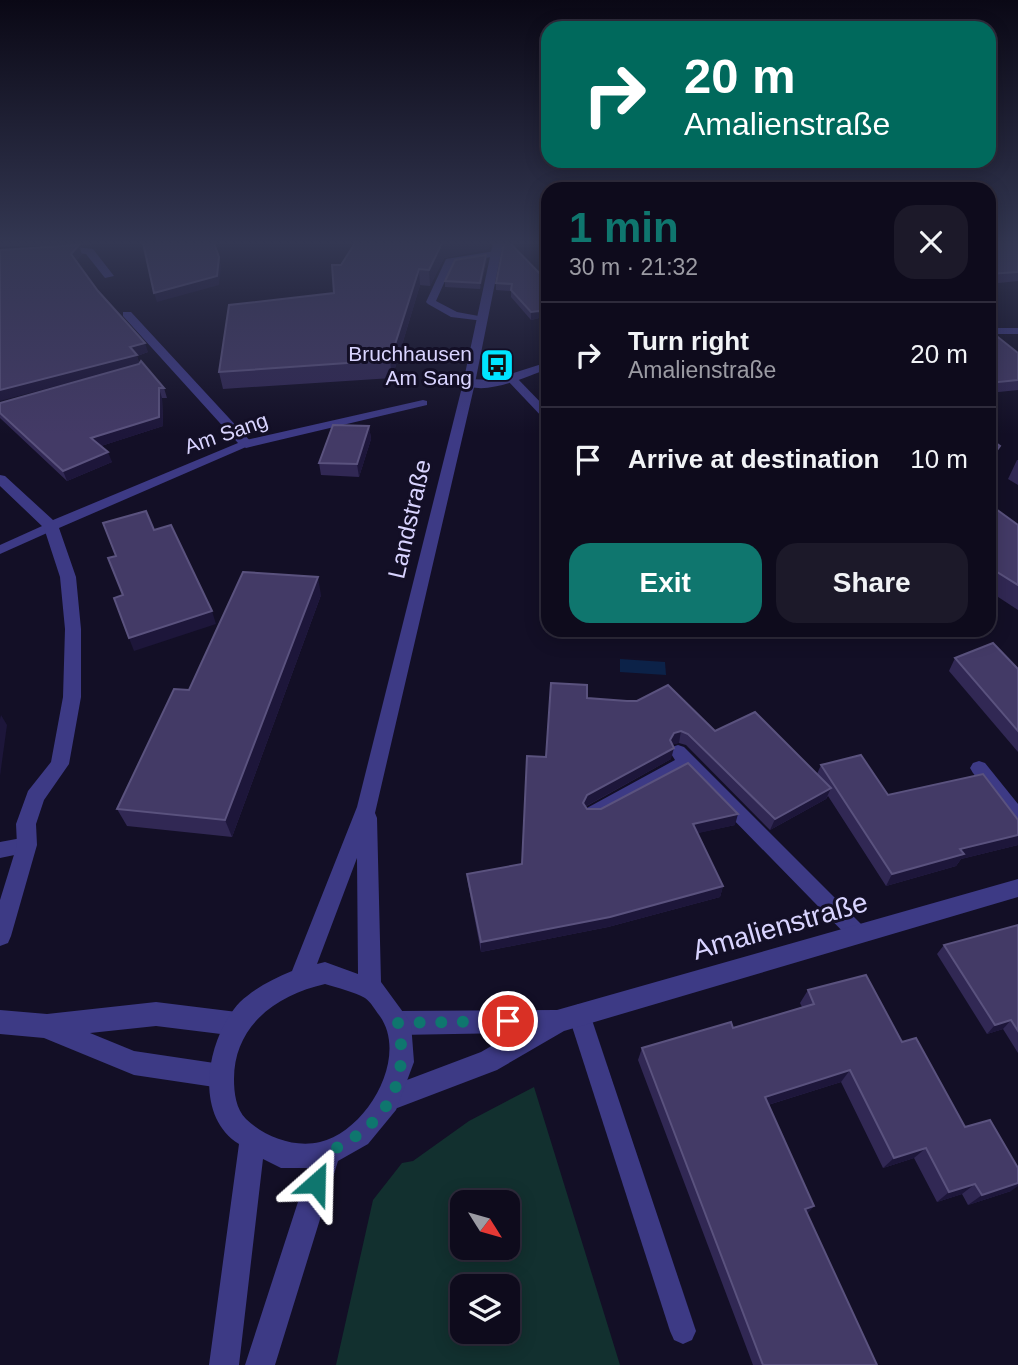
<!DOCTYPE html>
<meta charset="utf-8">
<style>
:root{--surface:#0e0b1c;--page:#1c1929;--text:#f1f3f6;--muted:#9b9ba3;--line:#2e2b3b;--accent:#0f766e}
body{margin:0;font-family:Arial,sans-serif;background:var(--page);color:var(--text);height:100vh;display:flex;flex-direction:column;font-size:26px;white-space:nowrap}
*{box-sizing:border-box;margin:0}
p{font-size:23px;color:var(--muted)}
.icon{flex:none;width:38px;height:38px;fill:none;stroke:currentColor;stroke-width:2;stroke-linecap:round;stroke-linejoin:round}
.map{position:relative;flex:1;overflow:hidden}
.details{position:absolute;left:541px;top:182px;width:455px;height:455px;display:flex;flex-direction:column;background:var(--surface);border-radius:21px;box-shadow:0 4px 18px #0003,0 0 0 2px var(--line)}
.details>*{flex:none}
.guide{position:absolute;left:541px;top:21px;width:455px;height:147px;border-radius:21px;box-shadow:0 4px 18px #0003,0 0 0 2px var(--line);background:#00695c;color:#fff;overflow:hidden}
.needle{width:46px;rotate:127deg}
.tools{position:absolute;left:450px;top:1190px;display:grid;gap:14px}
.tools a{display:grid;place-items:center;width:70px;height:70px;border-radius:14px;background:var(--surface);box-shadow:0 4px 18px #0003,0 0 0 2px var(--line);font-size:35px}
.pin{position:absolute;display:grid;place-items:center;width:60px;height:60px;color:#fff;margin:-30px;border:4px solid #fff;border-radius:50%;box-shadow:0 2px 7px #0007}
.me{position:absolute;width:77px;margin:-38px;rotate:25deg;stroke-linejoin:round;filter:drop-shadow(0 0 5px #0008)}
.turn{display:flex;align-items:center;gap:24px;height:147px;padding:0 28px;font-size:32px}
.turn .icon{width:91px;height:91px;stroke-width:2.5}
.turn b{display:block;font-size:49px;line-height:60px}
.round{display:grid;place-items:center;flex:none;width:74px;height:74px;border-radius:21px;background:var(--page)}
.overview{display:flex;align-items:center;justify-content:space-between;height:119px;padding:0 28px}
h1{font-size:42px;font-weight:700;line-height:52px;color:var(--accent)}
.button{display:flex;gap:14px;margin-top:auto;padding:14px 28px}
.button a{flex:1;height:80px;border-radius:21px;background:var(--accent);color:#fff;font-size:28px;font-weight:700;line-height:80px;text-align:center}
.button a+a{background:var(--page);color:var(--text)}
ul{padding:0;list-style:none}
li{display:flex;align-items:center;gap:21px;height:105px;padding:0 28px;border-top:2px solid var(--line)}
li div{flex:1}
li b{display:block;font-size:26px}
li em{font-style:normal}
.map>svg:first-child{display:block}
</style>
<div class="map">
<svg width="1018" height="1365" viewBox="0 0 1018 1365">
<rect width="100%" height="100%" fill="#130f26"/>
<path fill="#12302f" fill-rule="evenodd" d="M534,1087L620,1365H336L373,1200L402,1163L413,1161L469,1121ZM462,1202H508V1248H462ZM462,1286H508V1332H462Z"/>
<polygon fill="#0c2248" points="620,659 665,662 666,675 620,672"/>
<g fill="none" stroke-linecap="round" stroke-linejoin="round">
<g fill="#3d3a85" fill-rule="evenodd">
<polygon points="495,251 498,252 498,256 453,263 436,301 457,312 484,317 484,321 451,317 428,304 426,302 446,259"/>
<polygon points="507,376 515,376 548,410 548,420 544,419 507,380"/>
<polygon points="423,400 427,401 427,405 246,448 240,444 246,440"/>
<polygon points="51,522 58,526 56,529 0,554 0,545"/>
<polygon points="678,745 684,747 865,928 868,934 865,940 858,943 851,940 686,771 599,818 593,820 587,818 584,813 587,808 675,760 670,752 672,747"/>
<polygon points="979,761 985,763 1018,804 1018,824 1012,822 973,773 970,768 973,763"/>
<polygon points="27,837 34,839 36,845 34,851 0,858 0,842"/>
<polygon points="579,1004 586,1007 590,1014 696,1331 692,1340 683,1344 674,1340 670,1331 568,1014 572,1007"/>
</g>
<g fill="#3d3a85" fill-rule="evenodd">
<polygon points="59,245 93,249 114,276 105,278 86,254 56,250 56,246"/>
<polygon points="123,312 131,312 253,444 59,528 76,577 81,629 81,697 69,764 44,800 36,824 37,845 11,936 8,943 0,946 0,900 17,845 16,824 28,791 51,762 63,697 65,629 60,577 44,528 0,486 0,475 5,476 53,520 238,443 123,316"/>
<rect x="989" y="328" width="29" height="6"/>
<path d="M548,362V369C527,376 482,398 463,383L469,379L492,380Z"/>
<polygon points="1018,879 1018,897 564,1031 497,1070 392,1110 383,1107 380,1098 383,1089 481,1052 514,1033 398,1035 390,1031 386,1023 390,1015 398,1011 557,1010"/>
<polygon points="156,1002 237,1012 245,1016 249,1024 245,1032 237,1036 156,1026 90,1033 134,1051 221,1064 230,1067 233,1076 230,1085 221,1088 134,1075 44,1038 0,1034 0,1010 47,1014"/>
</g>
<path fill="#3d3a85" fill-rule="evenodd" d="M493,243H503L475,383L375,813L377,818L381,982L411,1023L414,1062L396,1110L368,1144L338,1161L275,1365H245L309,1168H281L263,1159L239,1365H209L239,1144C192,1115 207,1037 240,1002C255,988 273,979 292,971L357,807L463,383ZM357,858L358,974L325,962L317,964ZM325,984C338,988 354,992 365,998C371,1002 375,1010 379,1015C410,1056 367,1131 320,1142C294,1148 265,1137 246,1119C236,1109 234,1093 234,1079C234,1025 277,995 325,984Z"/>
</g>
<g fill="#312854">
<polygon points="0,243 92,243 90,245 0,247"/>
<polygon points="989,243 1018,243 1018,281 989,284"/>
<polygon points="489,249 444,258 430,286 420,285 392,378 223,389 219,372 334,293 332,265"/>
<polygon points="0,250 82,254 76,261 98,291 148,352 137,356 139,363 164,388 167,398 162,398 163,426 101,446 112,462 67,481 0,418 0,403 88,378"/>
<polygon points="486,255 487,260 480,289 445,287 445,281"/>
<polygon points="548,282 548,326 539,318 531,320 511,297 511,291 496,290 496,283"/>
<polygon points="989,330 1018,353 1018,390 989,393"/>
<polygon points="369,426 371,439 359,477 321,475 319,463"/>
<polygon points="1017,460 1018,460 1018,485 1008,479"/>
<polygon points="989,504 1018,525 1018,610 989,591"/>
<polygon points="321,595 232,837 127,826 117,809 189,690"/>
<polygon points="955,658 1018,669 1018,752 949,671"/>
<polygon points="587,698 715,731 817,774 821,765 888,795 1018,820 1018,845 961,859 956,866 886,886 828,796 826,799 770,830 686,745 679,743 672,744 671,759 585,807 587,809 735,825 697,833 723,886 720,897 608,927 481,952 468,884 467,874 522,864 546,757"/>
<polygon points="1018,925 1018,1053 1003,1029 987,1034 937,954 944,945"/>
<polygon points="808,990 902,1042 1011,1191 968,1205 962,1194 937,1202 914,1158 883,1168 841,1082 768,1105 814,1206 807,1214 877,1365 753,1365 638,1060 642,1048 733,1028 802,1007 800,1003"/>
</g>
<g fill="#1d163a">
<polygon points="442,243 489,243 489,249 444,258 430,286 429,270"/>
<polygon points="79,245 82,254 74,263 71,254"/>
<polygon points="486,255 487,260 480,289 480,283"/>
<polygon points="219,257 221,266 219,285 157,302 154,293"/>
<polygon points="419,269 420,285 392,378 390,360"/>
<polygon points="539,311 539,318 531,320 531,312"/>
<polygon points="145,343 148,352 137,356 140,364 0,401 0,390"/>
<polygon points="159,388 162,398 163,426 95,448 91,438"/>
<polygon points="369,426 371,439 359,477 357,464"/>
<polygon points="1000,446 992,464 989,468 989,461"/>
<polygon points="108,452 112,462 67,481 63,471"/>
<polygon points="318,577 321,595 232,837 225,820"/>
<polygon points="212,611 216,624 134,651 129,638"/>
<polygon points="1,715 7,725 0,776 0,719"/>
<polygon points="681,731 679,743 671,745 670,740 674,733"/>
<polygon points="674,748 671,759 586,806 582,814 583,803 587,795"/>
<polygon points="831,788 826,799 770,830 775,819"/>
<polygon points="738,814 735,825 690,835 693,824"/>
<polygon points="1018,835 1018,845 961,859 956,866 886,886 892,874 960,849"/>
<polygon points="723,886 720,897 608,927 481,952 481,942"/>
<polygon points="1011,1020 1003,1029 987,1034 995,1025"/>
<polygon points="850,1070 841,1082 758,1108 765,1097"/>
<polygon points="926,1148 914,1158 883,1168 894,1158"/>
<polygon points="1018,1183 1018,1186 1011,1191 968,1205 982,1195"/>
<polygon points="975,1184 962,1194 937,1202 949,1192"/>
<polygon points="814,1206 806,1215 805,1209"/>
</g>
<g fill="#433a66" stroke="#5a527e" stroke-width="2">
<polygon points="143,243 214,243 219,257 217,276 154,293"/>
<polygon points="355,243 442,243 429,270 419,269 390,360 219,372 229,305 334,293 332,265 341,265"/>
<polygon points="504,243 510,243 548,282 548,318 539,311 531,312 511,290 512,284 496,283"/>
<polygon points="989,243 1018,243 1018,272 989,274"/>
<polygon points="79,245 71,254 98,291 145,343 130,347 137,355 0,390 0,250"/>
<polygon points="486,255 480,283 445,281 455,260"/>
<polygon points="989,330 1018,353 1018,380 989,383"/>
<polygon points="141,361 164,388 159,388 159,417 91,438 108,452 63,471 0,413 0,403 139,364"/>
<polygon points="333,425 369,426 357,464 319,463"/>
<polygon points="989,438 1000,446 989,461"/>
<polygon points="989,504 1018,525 1018,585 989,567"/>
<polygon points="146,511 154,530 171,525 212,611 129,638 114,598 123,595 108,558 116,556 103,523"/>
<polygon points="243,572 318,577 225,820 117,809 174,689 189,690"/>
<polygon points="993,643 1018,669 1018,731 955,658"/>
<polygon points="551,683 587,685 587,698 627,701 637,701 668,685 715,731 755,712 831,788 775,819 688,734 681,731 674,733 670,740 674,748 587,795 583,803 587,809 601,809 688,763 738,814 693,824 723,886 610,917 481,942 467,874 522,864 527,756 546,757"/>
<polygon points="861,755 888,795 983,774 1018,820 1018,835 960,849 964,854 892,874 821,765"/>
<polygon points="1018,925 1018,1031 1011,1020 995,1025 944,945"/>
<polygon points="866,975 902,1042 916,1038 965,1127 990,1120 1018,1168 1018,1183 982,1195 975,1184 949,1192 926,1148 894,1158 850,1070 765,1097 814,1206 805,1209 877,1365 763,1365 642,1048 731,1022 733,1028 814,1004 808,990"/>
</g>
<linearGradient id="sky" x2="0" y2="1"><stop stop-color="#0a0815"/><stop offset="0.56" stop-color="#333752"/><stop offset="1" stop-color="#333752" stop-opacity="0"/></linearGradient>
<rect width="1018" height="434" fill="url(#sky)"/>
<g fill="none" stroke-linecap="round" stroke-linejoin="round">
<path stroke="#0f766e" stroke-width="12" stroke-dasharray="0 21.6" d="M316,1183L328,1152C384,1126 411,1086 398,1023L508,1021"/>
</g>
<defs>
<g id="bus-square" transform="scale(1.75)"><rect x="-9" y="-9" width="18" height="18" rx="4" fill="#00e5ff" stroke="#130f26"/><path d="M-5-6H5V4H4V6H2V4H-2V6H-4V4H-5ZM-3.5-4V0h7V-4ZM-3.5 1.2v1.5H-2V1.2ZM2 1.2v1.5H3.5V1.2Z" fill="#111"/></g>
</defs>
<g fill-rule="evenodd">
<use href="#bus-square" x="497" y="365"/>
</g>
<g text-anchor="middle" dominant-baseline="central" stroke-width="6" stroke-linejoin="round" paint-order="stroke">
<g font-size="21" fill="#d9d4ff" stroke="#130f26" text-anchor="end">
<text x="472" y="353">Bruchhausen<tspan x="472" dy="24">Am Sang</tspan></text>
</g>
<g font-size="21" fill="#d9d4ff" stroke="#130f26">
<text transform="translate(226 433) rotate(-19)">Am Sang</text>
</g>
<g font-size="24" fill="#d9d4ff" stroke="#130f26">
<text transform="translate(409 519) rotate(-77)">Landstraße</text>
</g>
<g font-size="28" fill="#d9d4ff" stroke="#130f26">
<text transform="translate(780 926) rotate(-16)">Amalienstraße</text>
</g>
</g>
</svg>
<div class="tools">
<a><svg class="needle" viewBox="-14 -14 28 28"><path d="M0-13l5 13h-10z" fill="#e53935"/><path d="M0 13l5-13h-10z" fill="#9b9ba3"/></svg></a>
<a><svg class="icon" aria-label="layers" viewBox="0 0 24 24"><path d="M12 4l9 5-9 5-9-5zM3 14l9 5 9-5"/></svg></a>
</div>
<div class="pin" style="left:508px;top:1021px;background:#d93025"><svg class="icon" aria-label="arrive" viewBox="0 0 24 24"><path d="M6 21V4h12l-3 4 3 4H6"/></svg></div>
<svg class="me" style="left:316px;top:1183px" viewBox="-20 -20 40 40"><path d="M0-17L14 15 0 8-14 15z" fill="#0f766e" stroke="#fff" stroke-width="4"/></svg>
<div class="guide">
<div class="turn"><svg class="icon" aria-label="right" viewBox="0 0 24 24"><path d="M7 20v-9h11M14 6l5 5-5 5"/></svg><div><b>20 m</b>Amalienstraße</div></div>
</div>
<section class="details">
<div class="overview"><div><h1>1 min</h1><p>30 m · 21:32</p></div><a class="round"><svg class="icon" aria-label="close" viewBox="0 0 24 24"><path d="M6 6l12 12M18 6L6 18"/></svg></a></div>
<ul>
<li><svg class="icon" aria-label="right" viewBox="0 0 24 24"><path d="M7 20v-9h11M14 6l5 5-5 5"/></svg><div><b>Turn right</b><p>Amalienstraße</p></div><em>20 m</em></li>
<li><svg class="icon" aria-label="arrive" viewBox="0 0 24 24"><path d="M6 21V4h12l-3 4 3 4H6"/></svg><div><b>Arrive at destination</b></div><em>10 m</em></li>
</ul>
<div class="button"><a>Exit</a><a>Share</a></div>
</section>
</div>
